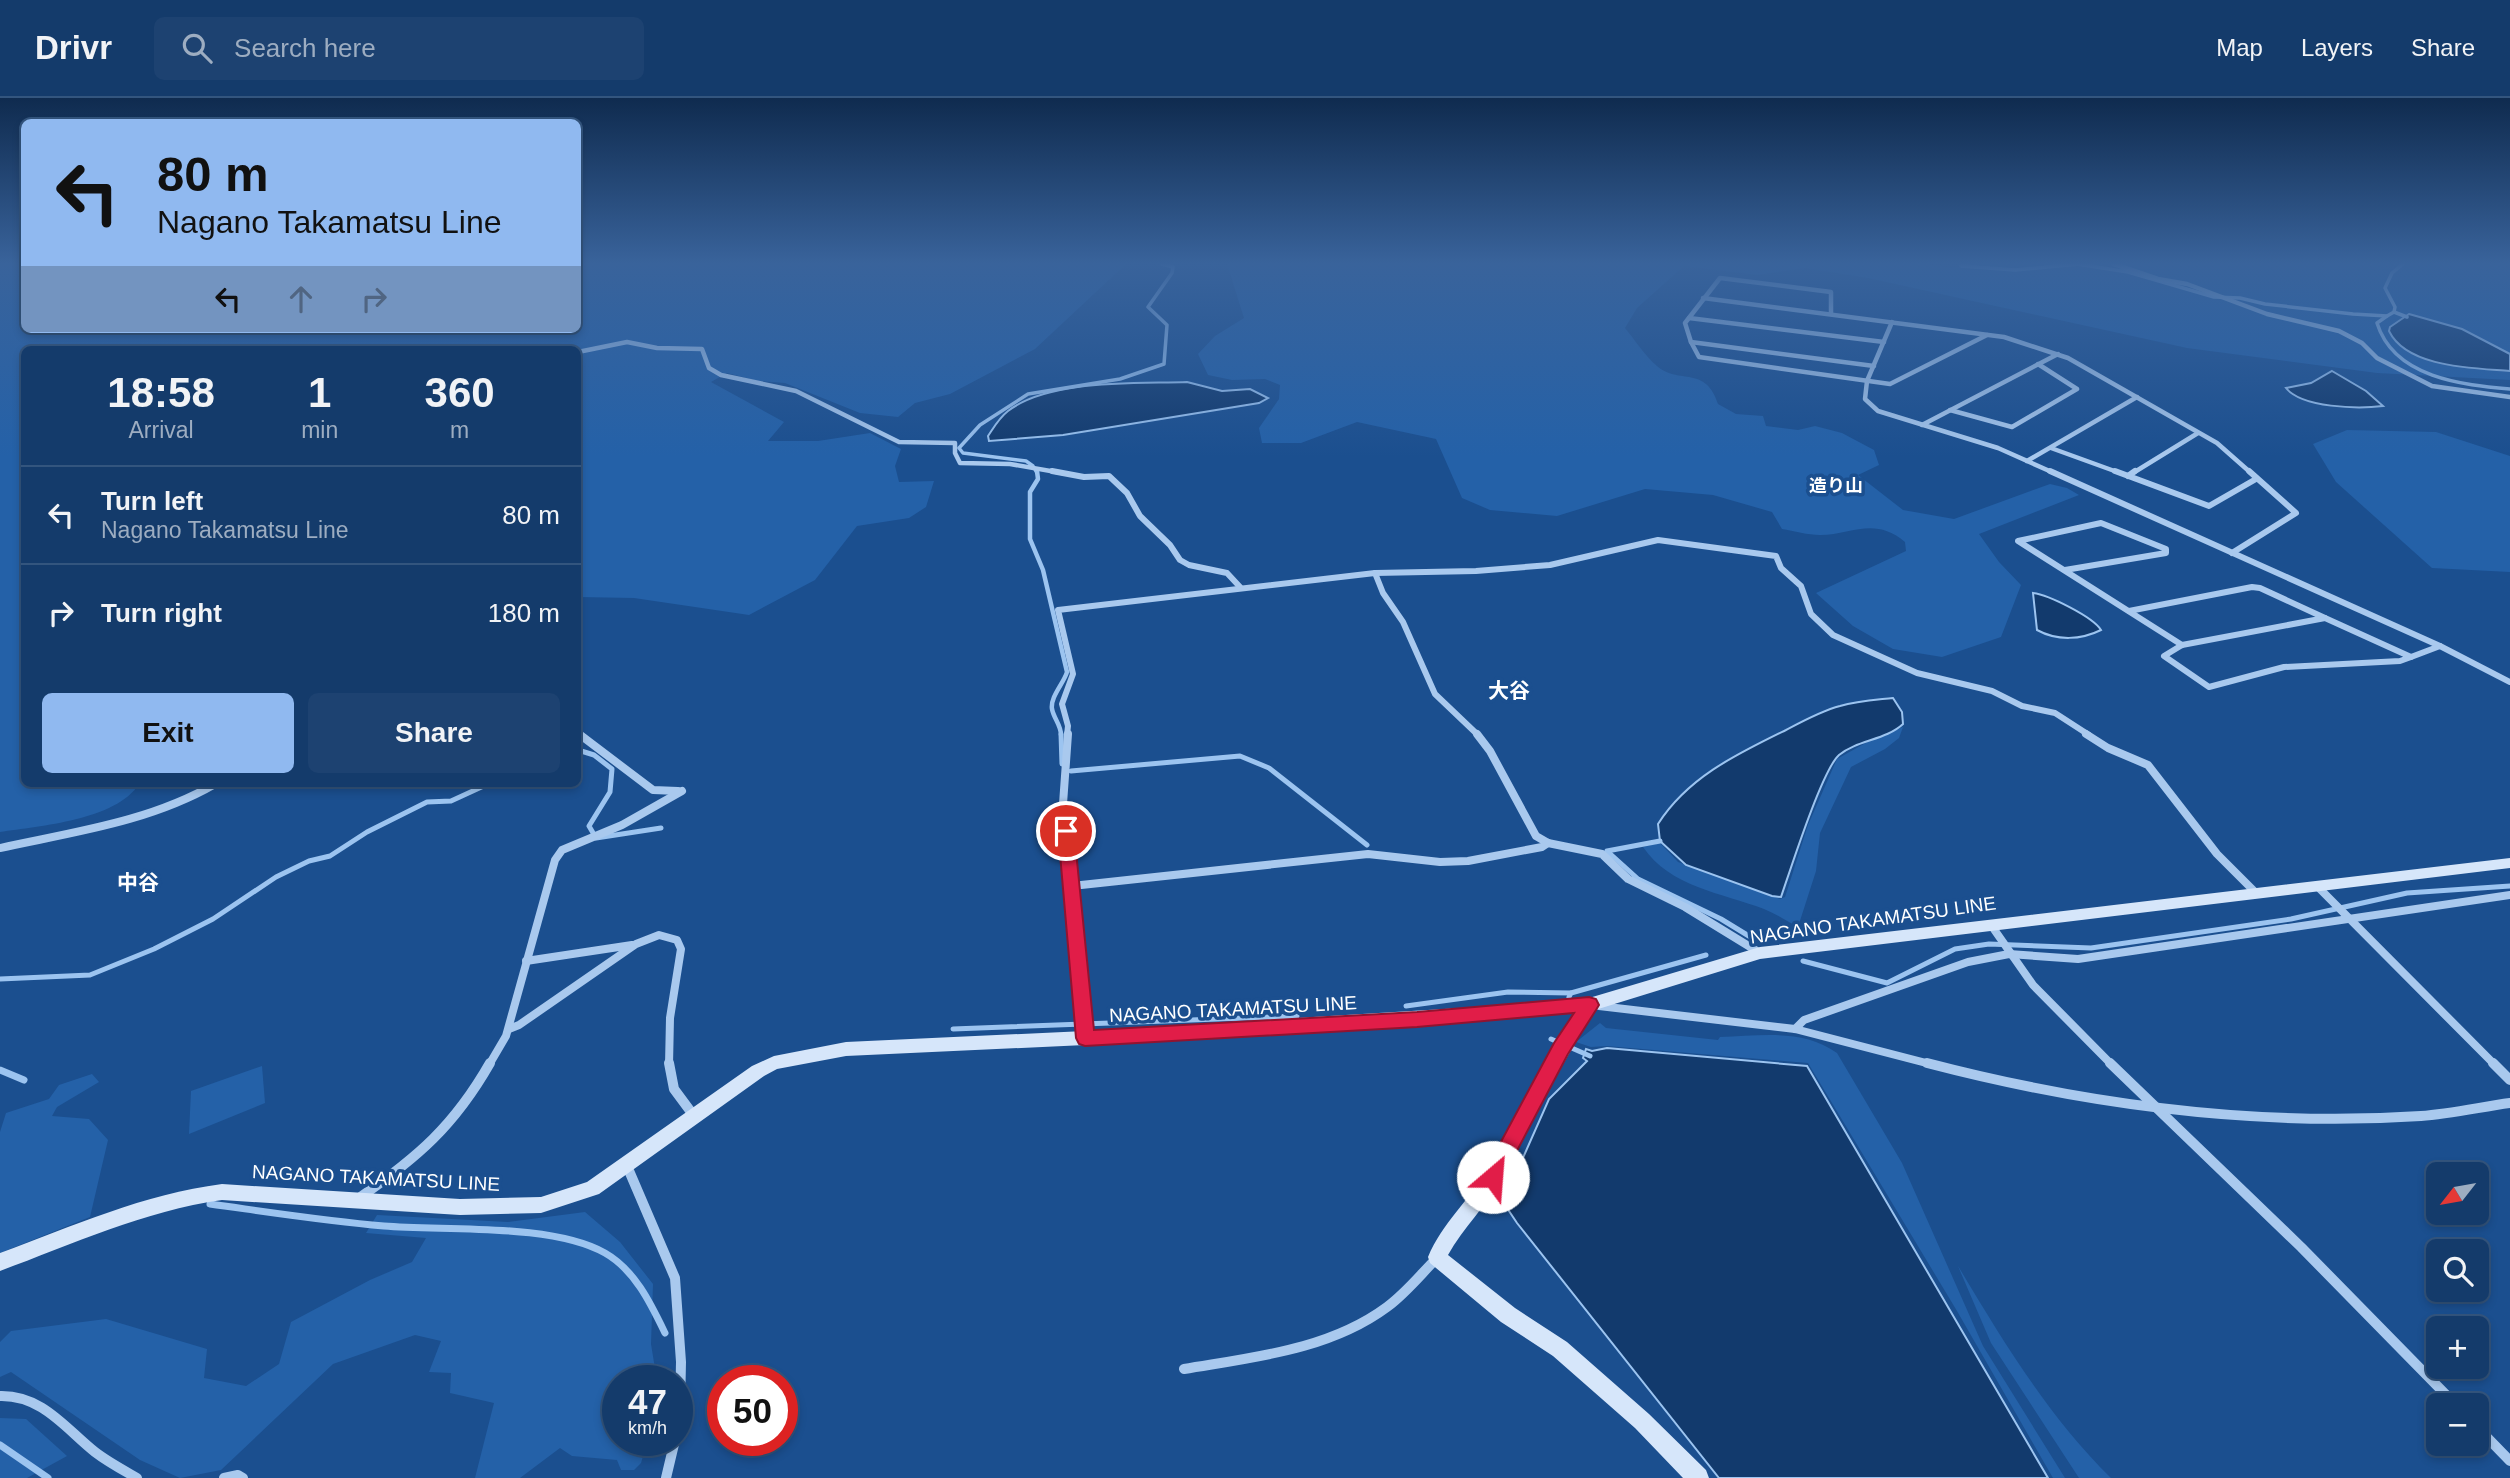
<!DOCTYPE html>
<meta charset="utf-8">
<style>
:root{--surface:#143b6b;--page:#1d4271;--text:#f1f3f6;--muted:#9dadc1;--line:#33557e;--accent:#90b9f0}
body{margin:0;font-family:Arial,"Noto Sans JP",sans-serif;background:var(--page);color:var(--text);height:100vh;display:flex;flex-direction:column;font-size:26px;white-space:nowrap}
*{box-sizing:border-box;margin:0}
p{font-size:23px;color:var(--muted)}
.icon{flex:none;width:38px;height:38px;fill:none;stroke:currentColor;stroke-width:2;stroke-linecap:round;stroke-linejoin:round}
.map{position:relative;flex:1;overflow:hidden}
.details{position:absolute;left:21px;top:248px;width:560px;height:441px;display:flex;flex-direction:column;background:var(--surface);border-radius:10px;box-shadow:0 4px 10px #0003,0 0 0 2px var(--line)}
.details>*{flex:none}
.top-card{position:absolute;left:21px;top:21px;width:560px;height:214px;border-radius:10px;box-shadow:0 4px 10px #0003,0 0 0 2px var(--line);background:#90b9f0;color:#111;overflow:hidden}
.needle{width:46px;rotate:239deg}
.tools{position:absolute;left:2426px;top:1064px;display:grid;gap:14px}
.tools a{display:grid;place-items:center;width:63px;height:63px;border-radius:10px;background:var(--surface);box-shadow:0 4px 10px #0003,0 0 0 2px var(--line);font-size:35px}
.speed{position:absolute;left:602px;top:1267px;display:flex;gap:14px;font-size:35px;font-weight:700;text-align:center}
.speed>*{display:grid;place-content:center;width:91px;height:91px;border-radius:50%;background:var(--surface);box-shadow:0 4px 10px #0003,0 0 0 2px var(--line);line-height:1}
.speed small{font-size:18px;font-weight:400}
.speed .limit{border:10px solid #d22;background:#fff;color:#111}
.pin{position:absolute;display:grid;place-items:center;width:60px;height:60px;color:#fff;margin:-30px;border:4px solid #fff;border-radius:50%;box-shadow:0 2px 7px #0007}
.me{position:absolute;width:77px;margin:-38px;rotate:27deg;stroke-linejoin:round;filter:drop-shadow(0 0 5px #0008)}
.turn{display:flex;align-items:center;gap:24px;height:147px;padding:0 21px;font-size:32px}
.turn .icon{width:91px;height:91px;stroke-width:2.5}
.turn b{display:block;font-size:49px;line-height:60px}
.lanes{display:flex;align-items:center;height:66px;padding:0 21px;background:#0003;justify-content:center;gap:35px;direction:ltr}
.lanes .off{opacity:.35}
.eta{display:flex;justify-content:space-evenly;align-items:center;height:119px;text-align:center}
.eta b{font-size:42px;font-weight:700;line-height:49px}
.action{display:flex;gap:14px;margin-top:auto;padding:14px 21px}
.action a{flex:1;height:80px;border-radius:10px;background:var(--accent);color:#111;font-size:28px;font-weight:700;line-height:80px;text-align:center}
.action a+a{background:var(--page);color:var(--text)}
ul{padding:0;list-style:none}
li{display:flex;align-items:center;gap:21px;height:98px;padding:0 21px;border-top:2px solid var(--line)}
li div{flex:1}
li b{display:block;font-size:26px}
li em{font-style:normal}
header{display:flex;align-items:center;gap:42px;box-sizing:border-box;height:98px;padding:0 35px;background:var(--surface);border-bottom:2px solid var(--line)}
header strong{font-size:33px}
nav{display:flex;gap:38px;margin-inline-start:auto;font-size:24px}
.search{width:490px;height:63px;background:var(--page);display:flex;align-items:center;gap:18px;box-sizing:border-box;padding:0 24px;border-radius:10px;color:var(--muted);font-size:26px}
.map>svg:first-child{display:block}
</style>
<header>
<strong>Drivr</strong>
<div class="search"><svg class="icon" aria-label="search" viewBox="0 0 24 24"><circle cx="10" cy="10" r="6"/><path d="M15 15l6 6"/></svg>Search here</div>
<nav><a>Map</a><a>Layers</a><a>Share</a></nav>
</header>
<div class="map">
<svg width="2510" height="1380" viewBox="0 0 2510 1380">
<rect width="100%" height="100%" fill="#1b4f8f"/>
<g fill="#2461a8">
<path d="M0,166H24V231H578V166H1126L1035,251L950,296L915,305L898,319L860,315L785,285L758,283L727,275L711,284L784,324L768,343H818L870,335L901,351L895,368L899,384L934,383L926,409L909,420L857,428L815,482L749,517L634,500L578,499V252H24V686H139C116,722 40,728 0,734Z"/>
<path d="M1227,166H1924L1953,170L1964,168L1965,166H2510V256L2462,231L2443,226L2410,255L2425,262L2510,273V282L2377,275L2187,250L1868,180L1805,170L1757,177L1684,168L1637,210L1625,230C1635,242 1645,258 1657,268C1679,287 1706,267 1718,306L1736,316L1763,318L1766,328L1798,332L1815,328L1842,335L1874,352L1879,367L1858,377L1903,412L1954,421L2050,386L2067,390L2079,397L1979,436L1999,464L2021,487L2001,539L1942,559L1893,551L1853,528L1816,495L1906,453L1905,444C1874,418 1852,437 1820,437C1808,437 1794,433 1782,431L1772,414L1713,397L1645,391L1557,418L1490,412L1462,400L1436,341L1357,324L1301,345H1262L1259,330L1279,301L1280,287L1265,281L1232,282L1208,277L1198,256L1215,238L1244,220Z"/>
<polygon points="2347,332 2436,334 2510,358 2510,474 2432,470 2336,384 2313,346"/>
<path d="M1903,629L1899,640L1885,651L1851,669L1820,735L1816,773L1798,829C1787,823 1776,816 1764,811C1722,795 1670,789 1643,749L1660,745L1678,764L1780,801L1785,799L1808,727L1837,661L1871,642Z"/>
<path d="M1600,925L1606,930L1718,942L1720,939C1760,938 1803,930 1837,955L1902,1065L1983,1248L2065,1380H2053L1957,1213L1808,965L1607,948L1591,949L1576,944Z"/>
<polygon points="262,968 265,1005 189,1036 191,993"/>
<polygon points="92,976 99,984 57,1009 52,1018 89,1021 108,1042 90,1119 0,1155 0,1034 6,1015 49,1001 59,987"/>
<polygon points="585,1114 620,1144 653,1186 651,1246 657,1283 618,1283 618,1342 648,1342 641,1365 634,1372 621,1372 617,1362 572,1358 560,1350 520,1380 475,1380 494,1305 450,1295 451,1275 429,1274 441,1243 415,1237 333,1266 221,1372 180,1380 140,1362 11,1274 0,1279 0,1244 11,1233 106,1221 207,1251 204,1280 246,1288 279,1266 291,1224 370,1182 412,1164 426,1140 366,1135 377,1117 508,1124"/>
<path d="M1958,1168C2003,1243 2048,1318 2111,1380H2079L1991,1245Z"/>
<polygon points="0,1320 26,1321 67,1358 27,1380 0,1380"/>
</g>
<g fill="#123a6d" stroke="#9cc4f0" stroke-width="2">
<path d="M2409,216L2462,231L2510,256V273C2474,270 2407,270 2389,233L2390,229Z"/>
<path d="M2332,273L2366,293L2383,308C2358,311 2302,310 2286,290L2311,285Z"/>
<path d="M1187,284L1222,293L1250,291L1268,300L1259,305L1063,337L989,343L988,338C994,329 999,320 1008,313C1050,281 1136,286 1187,284Z"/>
<path d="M2033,495C2049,497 2093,519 2101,532C2081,542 2057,543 2037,532Z"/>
<path d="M1893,600L1902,614L1903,626C1886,642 1857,642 1839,657C1822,672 1790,773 1781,799L1772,798L1686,767L1660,743L1658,726C1688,679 1737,656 1786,632C1803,623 1821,613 1840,608C1857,603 1875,602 1893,600Z"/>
<polygon points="1607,950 1807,968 2048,1380 1719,1380 1517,1125 1501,1101 1504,1091 1483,1078 1480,1081 1474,1077 1483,1066 1486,1069 1484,1076 1507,1089 1511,1087 1549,1001 1587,963 1583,960 1586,951 1592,953"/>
</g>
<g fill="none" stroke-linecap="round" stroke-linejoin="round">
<g stroke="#9cc4f0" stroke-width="3.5">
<polyline points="2077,166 2128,174 2214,199 2240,200 2265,206 2353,216 2387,218 2394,214 2407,219"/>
<polyline points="1961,168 2015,172 2079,166"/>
<polyline points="2394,214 2395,209 2385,190 2392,175 2403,166"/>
<path d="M2387,218L2377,225C2394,280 2463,287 2510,291"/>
<polyline points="1037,375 1033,368 1026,363 963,355 959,350 980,327 1028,296 1120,281 1164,266 1167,227 1148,209 1172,175 1173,169 1162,166"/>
</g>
<path stroke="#9cc4f0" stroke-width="4.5" d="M1037,373L1038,381L1030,394V441L1043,472L1067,574C1064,585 1050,599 1052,611C1054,621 1061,627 1061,637"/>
<g stroke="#9cc4f0" stroke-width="5">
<polyline points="1061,636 1062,666"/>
<polyline points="578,652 594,657 612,671 610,694 589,728 596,740 661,730"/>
<polyline points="1071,673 1240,658 1269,670 1367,747"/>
<polyline points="1660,743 1607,753 1638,781 1721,821 1757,843"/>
<polyline points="1803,863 1887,885 1955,851 1989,846 2091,850 2291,821 2407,795 2510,788"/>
<polyline points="0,881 90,877 154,851 213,821 276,779 309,763 330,758 367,734 427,704 451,703 488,686"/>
<polyline points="1569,899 1571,895 1706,857"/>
<polyline points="1406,908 1508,894 1571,895"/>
<polyline points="953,931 1297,918"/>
<polyline points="1551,941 1590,958"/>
</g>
<g stroke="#9cc4f0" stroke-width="7">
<polyline points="0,972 24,982"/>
<path d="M210,1106C268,1114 326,1123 384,1128C446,1133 552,1125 605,1155C635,1172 651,1206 665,1235"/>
<polyline points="0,1347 48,1380"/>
</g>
<g stroke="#a9c9ee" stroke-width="4.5">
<polyline points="2114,166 2158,181 2187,186 2267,216 2339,233 2362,245 2377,260 2432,288 2510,299"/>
<polyline points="1703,200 2004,239 2068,260 2217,345 2251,375"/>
<polyline points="1831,216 1831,194 1720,180 1685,225 1691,244 1874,268"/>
<polyline points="1689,220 1884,244"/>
<polyline points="1892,224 1867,283 1865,301 1878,313 1998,350 2054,375"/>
<polyline points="1691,244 1699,259 1890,286 1987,237"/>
<polyline points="578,254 627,244 657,250 702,251 709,270 721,277 796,293 899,344 955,345 955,355 960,365 1010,366 1062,375"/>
<polyline points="1950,312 2012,329 2077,291 2038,266"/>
<polyline points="1922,327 2058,256"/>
<polyline points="2051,350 2120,375"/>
<polyline points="2027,363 2137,299"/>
<polyline points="2133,375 2198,335"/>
</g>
<g stroke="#a9c9ee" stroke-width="6">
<polyline points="1052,373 1084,379 1109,378 1127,395 1140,418 1170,447 1180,462 1189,467 1227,475 1240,489"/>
<polyline points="2050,373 2440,548 2510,584"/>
<polyline points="2115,373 2209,408 2256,381"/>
<polyline points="2128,378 2135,373"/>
<polyline points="2232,455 2296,415 2249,373"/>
<polyline points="2065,472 2166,455 2166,451 2101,425 2018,443 2182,547"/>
<polyline points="1375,475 1383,495 1403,524 1435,596 1478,637"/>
<polyline points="2129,513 2252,489 2260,490 2325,520"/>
<polygon points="2325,520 2411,559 2400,563 2284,569 2209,589 2164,558 2182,547"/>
<polyline points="2411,559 2440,548"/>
<polyline points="578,635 581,637"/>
<polyline points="1067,637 1068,628 1062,606 1073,576 1058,512 1375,475 1476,473 1550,467 1658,442 1776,458 1781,470 1801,488 1811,516 1833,537 1917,575 1992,593 2022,608 2055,615 2089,637"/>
</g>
<g stroke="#a9c9ee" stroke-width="8">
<polyline points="579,636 653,692 678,693"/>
<polyline points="1068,636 1063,706 1085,940"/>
<polyline points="1477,636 1490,653 1536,738 1548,745 1602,756 1628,781 1685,809 1760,855"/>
<polyline points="2086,636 2108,650 2148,667 2217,756 2256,795"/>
<path d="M0,750C73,734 149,724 215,686"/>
<polyline points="1072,788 1368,756 1440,764 1468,763 1542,749 1548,745"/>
<polyline points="2317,788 2495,967"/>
<polyline points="1991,827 2033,887 2112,967"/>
<polyline points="526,863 632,847"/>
<polyline points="1599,908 1795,931 1934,967"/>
<polyline points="509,931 519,927 636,846 659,837 677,842 681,851 670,920 669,967"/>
<polyline points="1795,931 1804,922 1968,864 2009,856 2078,861 2510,797"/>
<polyline points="489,967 506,938 555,762 562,752 622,727 682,693"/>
</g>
<g stroke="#a9c9ee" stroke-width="10">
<polyline points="669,965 674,991 694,1018"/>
<path d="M1927,965C2088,1007 2255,1029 2421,1018C2450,1016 2481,1009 2510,1005"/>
<polyline points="2110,965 2301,1149 2456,1307"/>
<polyline points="2493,965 2510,982"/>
<polyline points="627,1068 675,1180 681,1264 680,1310 677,1322"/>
<path d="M359,1100C418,1059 454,1028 490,965"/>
<path d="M1184,1271C1254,1259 1329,1252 1387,1209C1406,1195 1421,1176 1437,1160"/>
<path d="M0,1298C42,1297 65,1330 95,1354C108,1364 123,1372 137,1380"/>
<polyline points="2476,1328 2510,1363"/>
<polyline points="224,1380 238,1377 243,1380"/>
<polyline points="666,1380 675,1342"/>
</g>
<path fill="#d6e6fa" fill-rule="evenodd" d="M2510,760V770L1760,861L1595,912C1560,967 1533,1025 1501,1082C1486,1108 1463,1130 1448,1157L1515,1210L1567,1244L1649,1316L1706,1372L1709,1380H1683L1635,1330L1553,1258L1501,1224L1430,1165L1428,1159C1442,1125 1470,1102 1488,1070C1518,1019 1543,965 1575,915L1085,947L846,958L777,971L764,978L599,1096L541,1115L460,1117L222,1102C144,1113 73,1146 0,1173V1155C73,1128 144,1096 222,1086L460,1101L541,1099L587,1084L752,968L774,958L846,944L1085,933L1557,904L1589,900L1760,849Z"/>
</g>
<linearGradient id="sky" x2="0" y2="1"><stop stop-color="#0f2b4f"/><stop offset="0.46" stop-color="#39639b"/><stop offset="1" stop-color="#39639b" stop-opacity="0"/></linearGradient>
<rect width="2510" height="359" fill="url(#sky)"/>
<polygon fill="#e11d48" stroke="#92132f" stroke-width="2" points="1066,728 1074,733 1094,932 1417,914 1589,899 1596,901 1599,907 1596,912 1568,956 1500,1085 1493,1088 1485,1085 1482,1079 1554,945 1574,915 1417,929 1085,948 1079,946 1076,940 1058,733"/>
<g text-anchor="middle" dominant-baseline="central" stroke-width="7" stroke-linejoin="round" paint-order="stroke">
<g font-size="18" font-weight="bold" fill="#fff" stroke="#1b4f8f">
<text x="1836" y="388">造り山</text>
</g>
<g font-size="19" fill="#fff" stroke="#1b4f8f">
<text transform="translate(1873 822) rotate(-8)">NAGANO TAKAMATSU LINE</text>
<text transform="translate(1233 911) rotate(-3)">NAGANO TAKAMATSU LINE</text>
<text transform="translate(376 1080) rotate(3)">NAGANO TAKAMATSU LINE</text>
</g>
<g font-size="21" font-weight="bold" fill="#fff" stroke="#1b4f8f">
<text x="1509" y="592">大谷</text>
<text x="138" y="784">中谷</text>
</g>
</g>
</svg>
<div class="tools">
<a><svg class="needle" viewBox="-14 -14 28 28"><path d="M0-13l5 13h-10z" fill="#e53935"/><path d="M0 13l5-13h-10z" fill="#9dadc1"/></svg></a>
<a><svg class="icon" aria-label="search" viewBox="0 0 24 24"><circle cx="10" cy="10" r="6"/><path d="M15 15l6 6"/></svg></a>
<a>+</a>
<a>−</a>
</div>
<div class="speed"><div>47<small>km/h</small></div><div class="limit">50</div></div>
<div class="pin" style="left:1066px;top:733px;background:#d93025"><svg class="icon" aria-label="arrive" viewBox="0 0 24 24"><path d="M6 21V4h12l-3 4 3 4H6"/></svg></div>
<svg class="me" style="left:1493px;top:1079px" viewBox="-20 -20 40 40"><circle r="19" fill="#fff"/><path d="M0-13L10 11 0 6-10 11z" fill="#e11d48"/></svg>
<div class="top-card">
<div class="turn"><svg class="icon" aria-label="left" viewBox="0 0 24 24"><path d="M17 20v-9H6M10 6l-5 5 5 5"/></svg><div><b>80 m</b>Nagano Takamatsu Line</div></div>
<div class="lanes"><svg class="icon" aria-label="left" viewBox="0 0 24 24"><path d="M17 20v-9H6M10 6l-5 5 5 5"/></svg><svg class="icon off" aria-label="ahead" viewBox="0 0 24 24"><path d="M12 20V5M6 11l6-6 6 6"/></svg><svg class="icon off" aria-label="right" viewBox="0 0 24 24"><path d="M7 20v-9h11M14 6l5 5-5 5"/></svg></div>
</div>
<section class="details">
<div class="eta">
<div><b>18:58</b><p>Arrival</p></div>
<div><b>1</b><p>min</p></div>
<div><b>360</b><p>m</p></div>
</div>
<ul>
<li><svg class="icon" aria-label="left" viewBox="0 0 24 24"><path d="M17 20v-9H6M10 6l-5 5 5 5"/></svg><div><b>Turn left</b><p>Nagano Takamatsu Line</p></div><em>80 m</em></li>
<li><svg class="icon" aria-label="right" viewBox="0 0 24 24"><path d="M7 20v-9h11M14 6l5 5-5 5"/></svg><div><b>Turn right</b></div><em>180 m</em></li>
</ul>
<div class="action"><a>Exit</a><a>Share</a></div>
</section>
</div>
